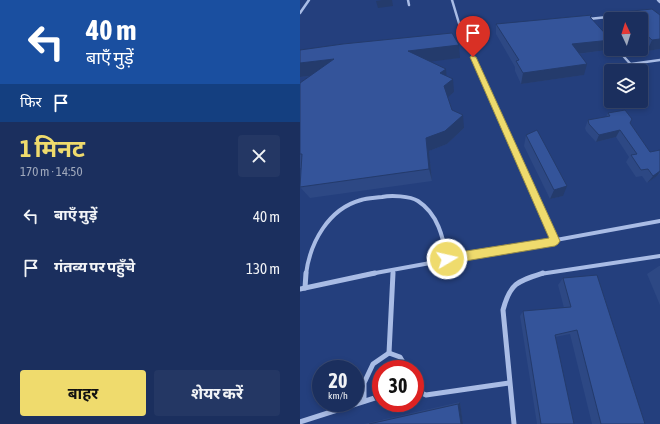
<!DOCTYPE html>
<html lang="hi">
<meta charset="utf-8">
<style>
:root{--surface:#1b2f5e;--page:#243764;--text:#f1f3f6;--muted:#a0a9bc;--line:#394a73;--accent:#efdb6d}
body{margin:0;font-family:"Asap Condensed","Noto Sans Devanagari",sans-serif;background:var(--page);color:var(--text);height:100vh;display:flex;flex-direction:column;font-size:15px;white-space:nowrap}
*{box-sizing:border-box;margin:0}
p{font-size:13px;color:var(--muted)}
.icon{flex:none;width:22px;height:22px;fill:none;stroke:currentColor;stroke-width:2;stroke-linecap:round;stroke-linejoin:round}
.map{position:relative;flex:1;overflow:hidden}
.panel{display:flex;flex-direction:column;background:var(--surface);width:300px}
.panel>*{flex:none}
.top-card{background:#1a4fa0;color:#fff;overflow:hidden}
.needle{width:26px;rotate:356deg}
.fabs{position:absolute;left:304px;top:12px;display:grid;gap:8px}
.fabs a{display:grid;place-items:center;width:44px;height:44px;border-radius:4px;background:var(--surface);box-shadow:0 2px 6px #0003,0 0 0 1px var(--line);font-size:20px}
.speed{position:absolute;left:12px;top:360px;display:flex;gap:8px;font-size:20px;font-weight:700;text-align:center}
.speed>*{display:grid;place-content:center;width:52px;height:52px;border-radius:50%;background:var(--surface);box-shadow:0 2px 6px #0003,0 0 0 1px var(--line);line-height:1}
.speed small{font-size:10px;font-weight:400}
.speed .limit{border:6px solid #d22;background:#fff;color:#111}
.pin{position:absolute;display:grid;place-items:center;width:34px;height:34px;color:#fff;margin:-41px -17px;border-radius:50% 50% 50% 0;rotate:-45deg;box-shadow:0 0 4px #0007}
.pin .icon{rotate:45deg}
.me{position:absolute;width:44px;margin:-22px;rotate:81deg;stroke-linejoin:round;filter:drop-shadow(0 0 3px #0008)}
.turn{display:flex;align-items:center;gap:14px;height:84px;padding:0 20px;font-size:18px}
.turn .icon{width:52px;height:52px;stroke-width:2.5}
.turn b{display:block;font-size:28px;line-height:34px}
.then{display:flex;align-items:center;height:38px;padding:0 20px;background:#0003;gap:8px;font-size:15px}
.round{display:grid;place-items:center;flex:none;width:42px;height:42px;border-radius:4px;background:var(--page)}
.overview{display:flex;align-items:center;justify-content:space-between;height:68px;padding:0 20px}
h1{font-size:24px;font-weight:700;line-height:30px;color:var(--accent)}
.primary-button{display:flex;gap:8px;margin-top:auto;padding:8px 20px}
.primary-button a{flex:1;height:46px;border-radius:4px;background:var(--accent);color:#111;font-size:16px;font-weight:700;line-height:46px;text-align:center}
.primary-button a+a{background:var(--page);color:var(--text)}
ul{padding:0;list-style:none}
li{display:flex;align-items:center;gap:12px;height:52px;padding:0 20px}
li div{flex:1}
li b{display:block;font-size:15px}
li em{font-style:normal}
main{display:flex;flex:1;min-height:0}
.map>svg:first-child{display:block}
</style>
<main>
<section class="panel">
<div class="top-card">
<div class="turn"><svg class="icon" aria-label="left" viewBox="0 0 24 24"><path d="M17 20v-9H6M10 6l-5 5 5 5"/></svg><div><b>40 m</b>बाएँ मुड़ें</div></div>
<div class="then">फिर<svg class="icon" aria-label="arrive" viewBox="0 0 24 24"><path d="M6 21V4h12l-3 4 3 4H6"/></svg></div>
</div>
<div class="overview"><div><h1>1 मिनट</h1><p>170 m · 14:50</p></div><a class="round"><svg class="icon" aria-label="close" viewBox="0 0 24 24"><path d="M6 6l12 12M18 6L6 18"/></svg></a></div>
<ul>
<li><svg class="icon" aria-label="left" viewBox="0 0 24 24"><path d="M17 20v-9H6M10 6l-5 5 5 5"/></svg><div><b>बाएँ मुड़ें</b></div><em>40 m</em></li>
<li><svg class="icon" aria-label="arrive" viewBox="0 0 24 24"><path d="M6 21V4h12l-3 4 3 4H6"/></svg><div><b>गंतव्य पर पहुँचे</b></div><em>130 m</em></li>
</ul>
<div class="primary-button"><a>बाहर</a><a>शेयर करें</a></div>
</section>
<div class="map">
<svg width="360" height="424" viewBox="0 0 360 424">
<rect width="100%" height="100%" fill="#243f7d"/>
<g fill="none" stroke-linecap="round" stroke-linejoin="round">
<g stroke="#a9bce5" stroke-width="2.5">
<polyline points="108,0 109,5"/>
<polyline points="152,0 161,30 179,69"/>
<polyline points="358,0 360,2"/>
<polyline points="0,13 9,0"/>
<polyline points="291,21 289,19 326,15"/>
<polyline points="317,49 334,68"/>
<polyline points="331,64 360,60"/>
</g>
<polyline stroke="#a9bce5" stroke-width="3" points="178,68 218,159"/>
<g stroke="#a9bce5" stroke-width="4">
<polyline points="218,158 255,241"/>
<path d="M6,274C10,243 28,209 61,200C67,198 75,198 82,197C91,195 110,196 118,201C138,214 143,237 147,259"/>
<polyline points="70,274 360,221"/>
<polyline points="93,274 93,270"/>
<polyline points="240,274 360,256"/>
</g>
<g stroke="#a9bce5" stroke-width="5">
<polyline points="5,288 6,273"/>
<polyline points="0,289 75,273"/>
<polyline points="89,353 93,273"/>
<polyline points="89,353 100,357 107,369"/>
<polyline points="115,390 126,395 209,383"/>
<polyline points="64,401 64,383 73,364 89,353"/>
<polyline points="0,422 81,396"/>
<path d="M214,424L203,310C210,283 218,281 243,273"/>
</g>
</g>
<g fill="#2d4884">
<polygon points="322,12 360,15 360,49 347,51 341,45 341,19 319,19"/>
<polygon points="291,18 311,39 311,41 307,50 279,54 284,75 221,84 215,71 215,67 196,34 196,24"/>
<polygon points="0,50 160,58 130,61 147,76 154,92 148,97 152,110 164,128 147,144 129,151 132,181 10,198 0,187 1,168 0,168 0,83 10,76 0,77"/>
<polygon points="308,113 330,123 350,152 360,150 360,173 357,176 347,183 342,176 336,177 326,162 329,157 316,137 296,142 286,131 285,128 288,120 306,117"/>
<polygon points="226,135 263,196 250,199 224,146"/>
<polygon points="359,266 360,266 360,305 347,274"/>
<polygon points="263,278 345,424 292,424 270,334 255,337 274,424 237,424 220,316 223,311 264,308 258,285"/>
<polygon points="160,402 163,424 64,424"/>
</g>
<g fill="#243b6c">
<polygon points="82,0 92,0 93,6 78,8 76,1"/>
<polygon points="360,39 360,49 347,51 352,40"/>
<polygon points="311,40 307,50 269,55 272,44"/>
<polygon points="159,45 160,58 111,64 108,51"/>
<polygon points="34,59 40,72 0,77 0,63"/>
<polygon points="287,64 284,75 221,84 223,73"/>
<polygon points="146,69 147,82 140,73"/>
<polygon points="153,79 154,92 146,99 144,86"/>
<polygon points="163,115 164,128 147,144 129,151 132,181 129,169 126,138"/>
<polygon points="320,130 316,137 296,142 299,135"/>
<polygon points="360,171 360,172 357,176 347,183 353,176"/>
<polygon points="267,186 263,196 250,199 254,190"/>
<polygon points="160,402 163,424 161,424 158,404"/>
</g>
<g fill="#34549a" stroke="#243b6c">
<polygon points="352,9 360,15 360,39 352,40 341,30 341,19 330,19 322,12"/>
<polygon points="292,15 290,17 311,40 272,44 287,64 223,73 216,61 219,60 196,24"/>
<polygon points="152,33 159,45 108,51 146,69 140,73 153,79 144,86 152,110 163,115 145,131 126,138 129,169 0,187 2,154 0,154 0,83 34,59 0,63 0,50 43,44"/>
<polygon points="325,110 332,119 330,123 350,152 360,150 360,171 353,176 348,169 341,170 331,155 337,154 320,130 299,135 289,124 288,120 310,116 308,113"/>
<polygon points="237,130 267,186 254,190 226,135"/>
<polygon points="297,275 345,424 301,424 277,330 255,335 274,424 241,424 223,311 271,307 263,278"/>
<polygon points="158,404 161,424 69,424"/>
</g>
<polygon fill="#efdb6d" stroke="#9b8e47" points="171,56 176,57 260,241 258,244 255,246 147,264 144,263 142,259 144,256 147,254 249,238 170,57"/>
</svg>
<div class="fabs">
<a><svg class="needle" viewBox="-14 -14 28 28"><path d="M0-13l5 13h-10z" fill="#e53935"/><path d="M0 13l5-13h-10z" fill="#a0a9bc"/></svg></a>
<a><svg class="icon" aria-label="layers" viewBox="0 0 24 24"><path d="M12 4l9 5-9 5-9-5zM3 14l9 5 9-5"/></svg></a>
</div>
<div class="speed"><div>20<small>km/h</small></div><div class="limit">30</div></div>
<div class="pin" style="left:173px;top:57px;background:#d93025"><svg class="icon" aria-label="arrive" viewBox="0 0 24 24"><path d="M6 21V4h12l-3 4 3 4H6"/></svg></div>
<svg class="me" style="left:147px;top:259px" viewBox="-20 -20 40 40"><circle r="17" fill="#efdb6d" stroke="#fff" stroke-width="3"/><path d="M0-11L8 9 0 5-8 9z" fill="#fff"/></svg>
</div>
</main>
